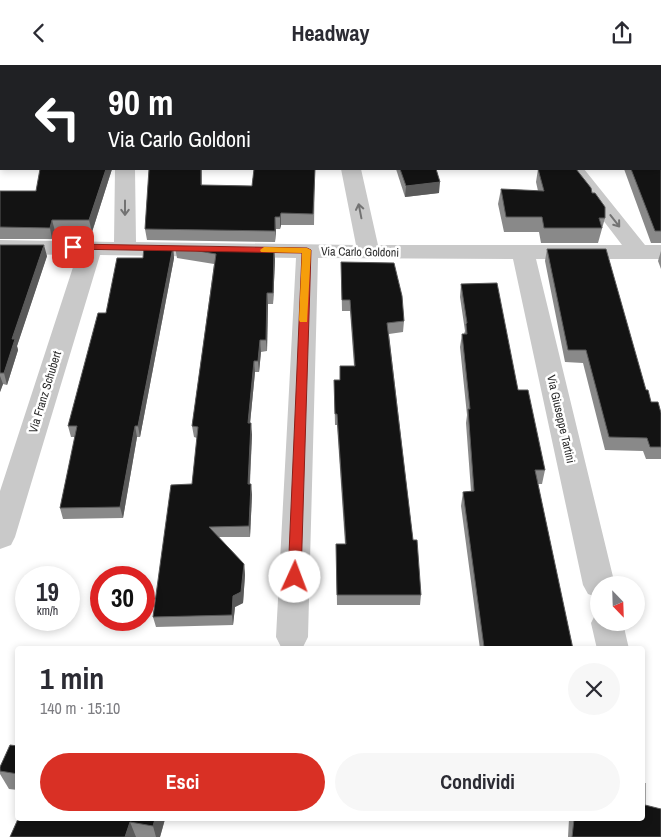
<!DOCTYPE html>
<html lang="it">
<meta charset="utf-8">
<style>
:root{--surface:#fff;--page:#f7f7f7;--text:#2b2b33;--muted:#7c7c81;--accent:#d93025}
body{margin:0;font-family:"Archivo Narrow",sans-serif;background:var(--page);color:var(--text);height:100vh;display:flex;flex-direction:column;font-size:19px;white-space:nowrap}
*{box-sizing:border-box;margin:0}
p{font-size:16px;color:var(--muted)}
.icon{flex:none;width:28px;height:28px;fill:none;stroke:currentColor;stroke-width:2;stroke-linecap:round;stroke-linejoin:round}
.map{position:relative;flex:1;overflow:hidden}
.drawer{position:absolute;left:15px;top:581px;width:630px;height:175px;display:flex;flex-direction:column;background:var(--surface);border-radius:5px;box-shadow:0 2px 8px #0003}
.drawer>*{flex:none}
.banner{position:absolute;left:0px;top:0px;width:661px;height:105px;box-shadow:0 2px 8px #0003;background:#202124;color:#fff;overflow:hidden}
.needle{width:32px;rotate:157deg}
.fabs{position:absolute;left:590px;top:511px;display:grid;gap:10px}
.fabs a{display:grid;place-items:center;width:55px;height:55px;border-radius:50%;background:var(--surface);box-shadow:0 2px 8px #0003;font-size:25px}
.speed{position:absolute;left:15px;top:501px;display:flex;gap:10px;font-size:25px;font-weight:700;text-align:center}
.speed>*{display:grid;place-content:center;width:65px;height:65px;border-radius:50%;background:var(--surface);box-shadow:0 2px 8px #0003;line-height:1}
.speed small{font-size:12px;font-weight:400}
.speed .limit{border:8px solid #d22;background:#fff;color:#111}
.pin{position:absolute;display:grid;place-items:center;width:42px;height:42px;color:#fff;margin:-21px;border-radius:10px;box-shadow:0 2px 8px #0006}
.me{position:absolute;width:55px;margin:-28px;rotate:2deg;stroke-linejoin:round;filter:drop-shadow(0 0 4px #0008)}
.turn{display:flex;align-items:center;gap:18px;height:105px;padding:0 25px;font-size:22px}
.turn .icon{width:65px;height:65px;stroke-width:2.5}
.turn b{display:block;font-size:35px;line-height:42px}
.round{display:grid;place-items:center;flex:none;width:52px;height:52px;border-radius:26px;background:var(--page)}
.head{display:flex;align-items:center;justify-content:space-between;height:85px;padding:0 25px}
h1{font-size:30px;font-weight:700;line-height:38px}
.action{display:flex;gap:10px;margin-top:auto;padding:10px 25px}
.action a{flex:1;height:58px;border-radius:30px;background:var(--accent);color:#fff;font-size:20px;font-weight:700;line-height:58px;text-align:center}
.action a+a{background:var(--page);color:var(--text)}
header{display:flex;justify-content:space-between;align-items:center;height:65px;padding:0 25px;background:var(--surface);font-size:22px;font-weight:700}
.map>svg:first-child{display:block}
</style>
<header><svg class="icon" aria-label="back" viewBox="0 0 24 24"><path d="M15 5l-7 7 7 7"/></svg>Headway<svg class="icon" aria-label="share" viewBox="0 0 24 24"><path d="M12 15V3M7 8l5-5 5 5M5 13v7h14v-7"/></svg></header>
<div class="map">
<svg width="661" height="772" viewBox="0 0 661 772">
<rect width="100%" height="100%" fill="#fff"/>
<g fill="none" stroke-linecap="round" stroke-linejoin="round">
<g fill="#c9c9c9" fill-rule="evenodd">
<polygon points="486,0 504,0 505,1 487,1"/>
<polygon points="115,104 135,104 136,177 356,180 341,104 361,104 378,180 622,180 564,104 584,104 645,180 661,180 661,194 536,194 615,520 599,520 599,533 588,529 583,520 513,194 318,193 308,572 303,582 298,584 281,582 276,572 296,193 100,190 15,472 11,480 0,484 0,426 77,190 0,189 0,175 114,177"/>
<polygon points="599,547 599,558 623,558 629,584 597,584 591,558 596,548"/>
</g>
</g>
<g fill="#898989">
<polygon points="501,0 661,0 661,178 651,178 624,104 660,104 660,1 500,1"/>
<polygon points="112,104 92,167 55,166 52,174 0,174 0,126 36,126"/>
<polygon points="149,104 202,104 202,120 252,121 254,104 315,104 314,160 281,160 280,164 276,164 275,177 147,175 145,164"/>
<polygon points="396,104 436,104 439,128 405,132"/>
<polygon points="538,104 592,128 605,153 598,178 541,178 539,167 504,167 498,139 501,124 538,126 536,117"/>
<polygon points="0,180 47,191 17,281 18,285 7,320 3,319 0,327"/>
<polygon points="173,182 174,193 140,372 137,372 123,453 63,454 60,443 75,372 71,372 68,361 106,248 143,193"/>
<polygon points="175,182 274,184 275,195 273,239 268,239 267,286 261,287 259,307 255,307 250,358 252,370 250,419 252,430 250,472 219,472 244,499 245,510 243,538 235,542 233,560 156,562 153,552 192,419 197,373 194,372 192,361 214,199 177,193"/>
<polygon points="547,184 646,325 651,337 661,348 661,394 646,394 643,386 605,385 583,298 565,297 545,196"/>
<polygon points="661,186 661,204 658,196"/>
<polygon points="341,197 404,256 403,267 389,269 413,475 421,530 420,540 337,540 336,479 345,479 337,360 335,360 334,315 340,315 354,301 350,246 342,246"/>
<polygon points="461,219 518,325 545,405 542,419 538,419 573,584 480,584 461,441 463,427 471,426 466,358 467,350 460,282 462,269 464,269 465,266 460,232"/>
<polygon points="18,681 18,725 9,724 0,709 0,702"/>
<polygon points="645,740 661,772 568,772 569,754 642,754"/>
<polygon points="18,754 165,754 160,772 10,772"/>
</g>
<g fill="#5a5a5a">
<polygon points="452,0 471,0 470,1 441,1"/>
<polygon points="1,42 1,60 0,65 0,46"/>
<polygon points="106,104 112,104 92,167 89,155"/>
<polygon points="440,117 439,128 405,132 406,121"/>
<polygon points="281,148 281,160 280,164 280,152"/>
<polygon points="275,152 276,164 275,177"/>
<polygon points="52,155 55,166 52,174 50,163"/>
<polygon points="44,180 47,191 17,281 18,285 7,320 4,308 12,274"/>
<polygon points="173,182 174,193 140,372 138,361"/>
<polygon points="274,184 275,195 273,239 273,228"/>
<polygon points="267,228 268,239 267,286 266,275"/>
<polygon points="260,275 261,287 259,307 258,296"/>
<polygon points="254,296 255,307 249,369 248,358"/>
<polygon points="0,311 3,319 0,327"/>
<polygon points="251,358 252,370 249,430 248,419"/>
<polygon points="135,361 137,372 123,453 120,442"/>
<polygon points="251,419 252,430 250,472 249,461"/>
<polygon points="244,499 245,510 243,538 235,542 233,560 232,550 233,531"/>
<polygon points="155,754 165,754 160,772 156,772 153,761"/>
<polygon points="130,757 136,772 125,772"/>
</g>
<g fill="#131313" stroke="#5a5a5a">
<polygon points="0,0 13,0 13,1 1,1 1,42 0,46"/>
<rect x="57" y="0" width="83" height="1"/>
<polygon points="157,0 452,0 441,1 157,1"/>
<polygon points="514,0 661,0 661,166 655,166 631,104 660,104 660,1 516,1"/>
<polygon points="40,104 106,104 89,155 52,155 50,163 0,162 0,126 36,126"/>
<polygon points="149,104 201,104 201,120 252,121 254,104 315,104 313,149 281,148 280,152 275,152 275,166 145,164"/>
<polygon points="400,104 436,104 440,117 406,121"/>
<polygon points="538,104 576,104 591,123 592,128 595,128 605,142 605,153 599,153 602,163 544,163 542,152 506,152 501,124 544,126"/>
<polygon points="0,180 44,180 12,274 15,274 4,308 0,308"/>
<polygon points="144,182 173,182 138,361 135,361 120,442 60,443 77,361 68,361 98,248 106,248 117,193 143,193"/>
<polygon points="175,182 274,184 273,228 267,228 266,275 260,275 258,296 254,296 248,358 251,358 248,419 251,419 249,461 209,462 244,499 241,527 233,531 232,550 153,552 171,420 192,419 198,362 192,361 216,189"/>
<polygon points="547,184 606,184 646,325 648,325 651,337 658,337 661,348 661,382 650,382 647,373 609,372 586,285 568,285"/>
<polygon points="341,197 394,198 402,231 404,256 387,258 413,475 417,475 421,530 337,530 336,479 346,479 337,349 335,349 334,315 340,315 340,301 355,301 350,235 342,235"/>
<polygon points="497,218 518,325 528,325 545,405 535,405 573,584 482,584 481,582 484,582 463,427 474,426 468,344 470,344 462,269 467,269 466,259 467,258 461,219"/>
<polygon points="10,680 18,681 18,709 0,706 0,702"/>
<polygon points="642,717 645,718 645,740 661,744 661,772 572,772 574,754 642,754"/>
<polygon points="18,754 155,754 153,761 130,757 125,772 10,772"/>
</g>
<defs><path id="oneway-shaft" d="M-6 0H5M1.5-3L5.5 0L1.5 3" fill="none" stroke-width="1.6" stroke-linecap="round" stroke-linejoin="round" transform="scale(1.25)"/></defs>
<g stroke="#737373">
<use href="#oneway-shaft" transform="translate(125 143) rotate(90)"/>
<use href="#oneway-shaft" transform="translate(360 146) rotate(-101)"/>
<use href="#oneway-shaft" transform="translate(615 156) rotate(52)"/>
</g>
<polygon fill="#d93025" stroke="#8d1f18" points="73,179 307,183 311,185 301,512 299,516 295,518 290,516 288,512 302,188 69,184 69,180"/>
<polygon fill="#f59e0b" points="264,182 307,183 311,185 307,257 300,257 299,255 302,188 261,187 260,185"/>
<g text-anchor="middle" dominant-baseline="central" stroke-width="5" stroke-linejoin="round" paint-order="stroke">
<g font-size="12" fill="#2c2c2c" stroke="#fff">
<text transform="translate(360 187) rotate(1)">Via Carlo Goldoni</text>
<text transform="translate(45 327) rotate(-73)">Via Franz Schubert</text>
<text transform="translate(561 354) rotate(77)">Via Giuseppe Tartini</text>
</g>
</g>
</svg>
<div class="fabs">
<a><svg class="needle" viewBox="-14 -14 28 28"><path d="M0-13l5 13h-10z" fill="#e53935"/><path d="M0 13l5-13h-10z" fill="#7c7c81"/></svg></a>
</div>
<div class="speed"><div>19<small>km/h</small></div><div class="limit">30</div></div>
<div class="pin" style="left:73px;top:182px;background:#d93025"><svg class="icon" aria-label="arrive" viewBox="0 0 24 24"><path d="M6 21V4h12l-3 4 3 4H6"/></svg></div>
<svg class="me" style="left:295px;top:512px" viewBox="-20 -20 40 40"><circle r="19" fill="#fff"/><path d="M0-13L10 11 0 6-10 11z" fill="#d93025"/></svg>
<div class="banner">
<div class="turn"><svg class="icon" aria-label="left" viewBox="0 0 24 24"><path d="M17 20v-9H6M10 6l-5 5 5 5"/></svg><div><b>90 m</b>Via Carlo Goldoni</div></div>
</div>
<section class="drawer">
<div class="head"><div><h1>1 min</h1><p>140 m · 15:10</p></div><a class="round"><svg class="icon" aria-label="close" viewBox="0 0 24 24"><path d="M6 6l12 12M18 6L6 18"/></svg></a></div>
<div class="action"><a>Esci</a><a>Condividi</a></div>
</section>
</div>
